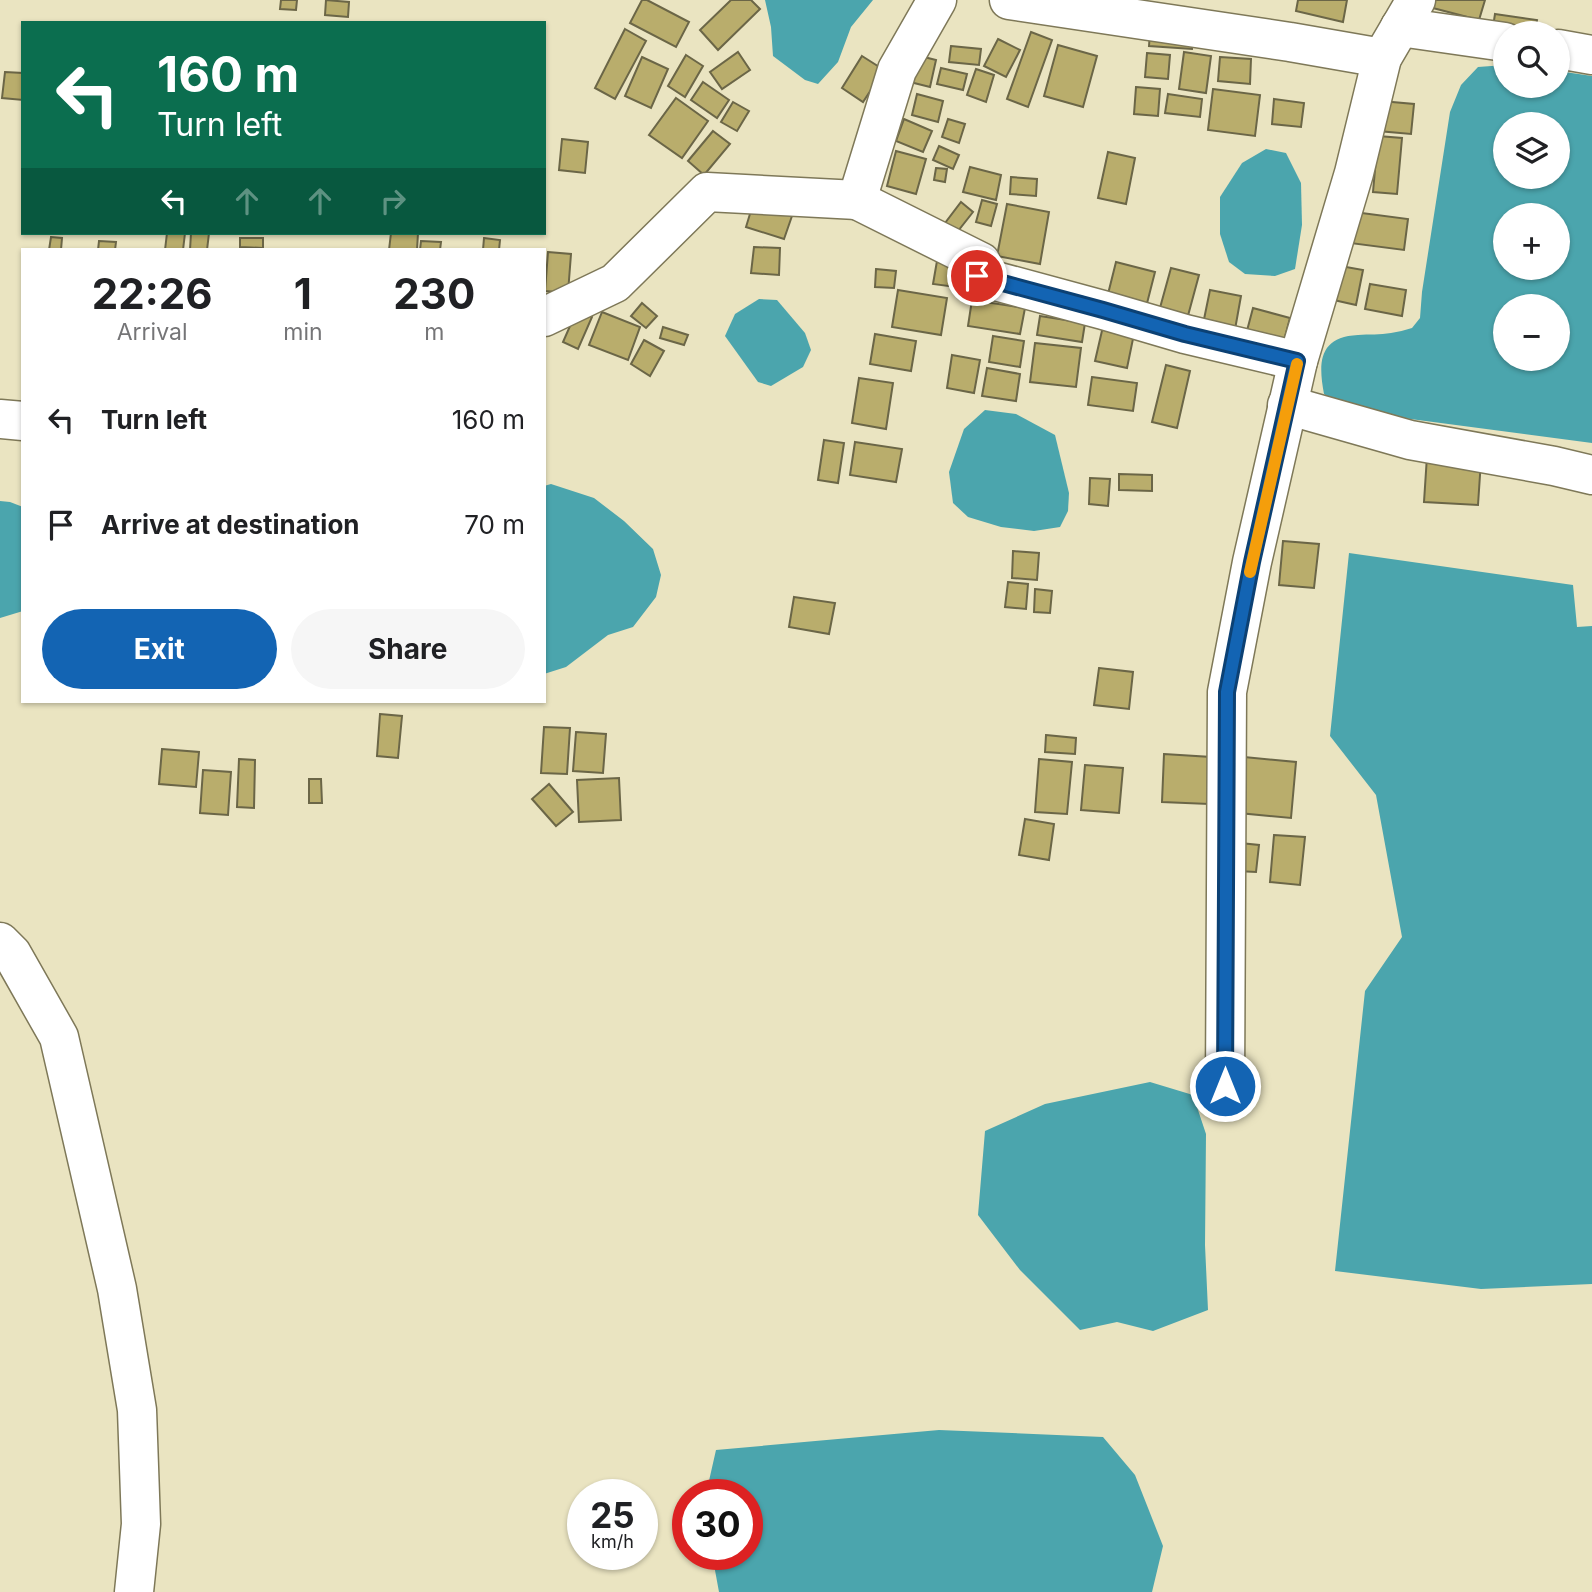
<!DOCTYPE html>
<meta charset="utf-8">
<style>
:root{--surface:#fff;--page:#f6f6f6;--text:#202124;--muted:#757577;--accent:#1364b3}
body{margin:0;font-family:Inter,sans-serif;background:var(--page);color:var(--text);height:100vh;display:flex;flex-direction:column;font-size:26px;white-space:nowrap}
*{box-sizing:border-box;margin:0}
p{font-size:23px;color:var(--muted)}
.icon{flex:none;width:38px;height:38px;fill:none;stroke:currentColor;stroke-width:2;stroke-linecap:round;stroke-linejoin:round}
.map{position:relative;flex:1;overflow:hidden}
.details{position:absolute;left:21px;top:248px;width:525px;height:455px;display:flex;flex-direction:column;background:var(--surface);border-radius:0px;box-shadow:0 2px 5px #0004}
.details>*{flex:none}
.guide{position:absolute;left:21px;top:21px;width:525px;height:214px;border-radius:0px;box-shadow:0 2px 5px #0004;background:#0b6e4f;color:#fff;overflow:hidden}
.controls{position:absolute;left:1493px;top:21px;display:grid;gap:14px}
.controls a{display:grid;place-items:center;width:77px;height:77px;border-radius:50%;background:var(--surface);box-shadow:0 2px 5px #0004;font-size:35px}
.speed{position:absolute;left:567px;top:1479px;display:flex;gap:14px;font-size:35px;font-weight:700;text-align:center}
.speed>*{display:grid;place-content:center;width:91px;height:91px;border-radius:50%;background:var(--surface);box-shadow:0 2px 5px #0004;line-height:1}
.speed small{font-size:18px;font-weight:400}
.speed .limit{border:10px solid #d22;background:#fff;color:#111}
.pin{position:absolute;display:grid;place-items:center;width:60px;height:60px;color:#fff;margin:-30px;border:4px solid #fff;border-radius:50%;box-shadow:0 2px 7px #0007}
.me{position:absolute;width:77px;margin:-38px;rotate:0deg;stroke-linejoin:round;filter:drop-shadow(0 0 5px #0008)}
.turn{display:flex;align-items:center;gap:24px;height:147px;padding:0 21px;font-size:32px}
.turn .icon{width:91px;height:91px;stroke-width:2.5}
.turn b{display:block;font-size:49px;line-height:60px}
.lanes{display:flex;align-items:center;height:66px;padding:0 21px;background:#0003;justify-content:center;gap:35px;direction:ltr}
.lanes .off{opacity:.35}
.eta{display:flex;justify-content:space-evenly;align-items:center;height:119px;text-align:center}
.eta b{font-size:42px;font-weight:700;line-height:49px}
.action{display:flex;gap:14px;margin-top:auto;padding:14px 21px}
.action a{flex:1;height:80px;border-radius:42px;background:var(--accent);color:#fff;font-size:28px;font-weight:700;line-height:80px;text-align:center}
.action a+a{background:var(--page);color:var(--text)}
ul{padding:0;list-style:none}
li{display:flex;align-items:center;gap:21px;height:105px;padding:0 21px}
li div{flex:1}
li b{display:block;font-size:26px}
li em{font-style:normal}
.map>svg:first-child{display:block}
</style>
<div class="map">
<svg width="1592" height="1592" viewBox="0 0 1592 1592">
<rect width="100%" height="100%" fill="#eae4c1"/>
<g fill="#4ba5ad" fill-rule="evenodd">
<polygon points="765,0 873,0 851,27 838,62 818,84 805,80 773,56 771,27"/>
<path d="M1505,65V86H1558V71L1592,76V443L1365,413L1340,406L1324,394C1318,362 1319,337 1358,335C1369,334 1380,335 1391,333C1398,332 1405,330 1412,328L1420,318L1422,292L1450,112L1461,85L1478,67ZM1505,124H1558V177H1505ZM1505,215H1558V268H1505ZM1505,306H1558V359H1505Z"/>
<polygon points="1266,149 1286,153 1301,183 1302,225 1295,269 1275,276 1245,274 1229,262 1220,234 1220,197 1242,163"/>
<polygon points="759,299 777,300 805,333 811,350 803,367 771,386 758,382 725,336 735,314"/>
<polygon points="985,410 1016,414 1055,435 1069,493 1068,511 1060,527 1034,531 1001,527 968,517 953,503 949,472 964,429"/>
<polygon points="551,484 594,498 624,521 653,549 661,575 656,597 633,627 608,635 566,667 544,674 544,486"/>
<polygon points="0,501 10,502 23,507 23,611 0,618"/>
<polygon points="1349,553 1573,585 1577,627 1592,626 1592,1284 1481,1289 1335,1271 1365,991 1402,937 1376,795 1330,736"/>
<polygon points="1150,1082 1193,1095 1206,1134 1205,1245 1208,1310 1153,1331 1117,1322 1080,1330 1020,1270 978,1215 985,1131 1045,1104"/>
<polygon points="939,1430 1103,1437 1135,1475 1163,1546 1152,1592 719,1592 712,1554 747,1554 747,1494 706,1494 716,1450"/>
</g>
<g fill="#b9ad6c" stroke="#6b6647" stroke-width="2">
<polygon points="281,0 297,0 296,10 280,9"/>
<polygon points="326,0 349,2 348,17 325,15"/>
<polygon points="642,0 647,0 689,22 676,47 630,23"/>
<polygon points="731,0 751,0 760,9 718,50 700,30"/>
<polygon points="1298,0 1347,0 1343,22 1296,11"/>
<polygon points="1431,0 1485,0 1479,20 1429,7"/>
<polygon points="1495,14 1537,20 1535,33 1493,27"/>
<polygon points="625,29 646,41 615,99 595,88"/>
<polygon points="1031,32 1052,40 1028,107 1007,99"/>
<polygon points="1150,32 1193,34 1192,49 1149,46"/>
<polygon points="998,39 1020,50 1006,77 984,66"/>
<polygon points="1058,45 1097,56 1083,107 1044,96"/>
<polygon points="951,46 981,49 979,65 949,62"/>
<polygon points="738,52 750,70 722,89 710,72"/>
<polygon points="1184,52 1211,56 1206,93 1179,89"/>
<polygon points="1147,53 1170,55 1168,79 1145,77"/>
<polygon points="912,54 936,60 930,87 906,81"/>
<polygon points="686,55 703,66 685,97 668,86"/>
<polygon points="862,56 884,70 863,102 842,88"/>
<polygon points="642,57 668,69 651,108 625,96"/>
<polygon points="1220,57 1251,59 1250,84 1218,81"/>
<polygon points="941,68 967,74 963,90 937,84"/>
<polygon points="976,69 994,75 986,102 967,95"/>
<polygon points="5,72 23,73 23,100 2,98"/>
<polygon points="703,82 729,100 717,118 691,100"/>
<polygon points="1136,87 1160,89 1158,116 1134,114"/>
<polygon points="1213,89 1260,95 1255,136 1208,130"/>
<polygon points="917,94 943,101 938,122 912,115"/>
<polygon points="1168,94 1202,99 1200,117 1165,113"/>
<polygon points="676,98 708,121 682,158 649,135"/>
<polygon points="1274,99 1304,103 1301,127 1272,124"/>
<polygon points="1381,101 1414,104 1411,134 1378,131"/>
<polygon points="733,102 749,111 737,131 721,122"/>
<polygon points="904,119 932,131 923,152 896,141"/>
<polygon points="948,119 965,124 959,143 942,137"/>
<polygon points="713,131 730,144 704,175 688,161"/>
<polygon points="1378,136 1402,138 1397,194 1373,192"/>
<polygon points="562,139 588,142 585,173 559,170"/>
<polygon points="939,146 959,155 953,169 933,160"/>
<polygon points="896,151 926,159 916,194 887,186"/>
<polygon points="1108,152 1135,158 1126,204 1098,198"/>
<polygon points="970,167 1001,175 996,200 963,192"/>
<polygon points="936,168 947,169 945,182 934,180"/>
<polygon points="1011,177 1037,179 1036,196 1010,194"/>
<polygon points="982,200 997,204 991,226 976,222"/>
<polygon points="961,202 973,212 954,236 942,227"/>
<polygon points="753,204 792,216 784,239 746,227"/>
<polygon points="1007,204 1049,212 1040,264 997,256"/>
<polygon points="1354,212 1408,219 1404,250 1350,243"/>
<polygon points="167,233 185,233 183,250 165,250"/>
<polygon points="191,233 209,233 207,250 190,250"/>
<polygon points="391,233 418,233 417,250 389,250"/>
<polygon points="51,237 62,238 61,250 49,250"/>
<polygon points="240,238 263,238 263,248 240,247"/>
<polygon points="484,238 500,240 499,250 483,250"/>
<polygon points="99,241 116,242 115,250 98,250"/>
<polygon points="421,241 441,242 440,250 420,250"/>
<polygon points="754,247 780,248 779,275 751,273"/>
<polygon points="548,252 571,254 568,293 545,291"/>
<polygon points="937,261 967,266 963,288 933,284"/>
<polygon points="1116,262 1155,272 1144,315 1105,306"/>
<polygon points="1335,265 1363,270 1356,305 1329,299"/>
<polygon points="1171,268 1199,275 1186,323 1158,315"/>
<polygon points="876,269 896,271 894,288 875,287"/>
<polygon points="1370,284 1406,290 1402,316 1365,309"/>
<polygon points="898,290 947,298 941,335 892,327"/>
<polygon points="1210,290 1241,296 1234,335 1202,329"/>
<polygon points="972,300 1025,308 1020,334 968,326"/>
<polygon points="642,303 657,316 646,328 631,316"/>
<polygon points="1253,308 1290,318 1281,352 1244,342"/>
<polygon points="577,310 592,317 578,349 563,342"/>
<polygon points="602,312 640,327 628,360 589,345"/>
<polygon points="1040,316 1085,323 1082,342 1037,335"/>
<polygon points="1104,322 1135,329 1127,368 1095,361"/>
<polygon points="663,327 688,335 684,345 660,338"/>
<polygon points="875,334 916,341 911,371 870,364"/>
<polygon points="993,336 1024,341 1020,367 989,362"/>
<polygon points="644,340 664,351 650,376 631,364"/>
<polygon points="1035,343 1081,348 1076,387 1030,382"/>
<polygon points="952,355 980,360 974,393 947,388"/>
<polygon points="1166,365 1190,371 1177,428 1152,422"/>
<polygon points="987,368 1020,374 1016,401 982,396"/>
<polygon points="1092,377 1137,383 1133,411 1088,405"/>
<polygon points="859,378 893,383 886,429 852,423"/>
<polygon points="824,440 844,443 838,483 818,480"/>
<polygon points="855,442 902,449 896,482 850,475"/>
<polygon points="1427,456 1481,460 1478,505 1424,502"/>
<polygon points="1119,474 1152,475 1152,491 1119,490"/>
<polygon points="1090,478 1110,479 1108,506 1089,504"/>
<polygon points="1283,541 1319,544 1314,588 1279,585"/>
<polygon points="1013,551 1039,553 1037,580 1012,578"/>
<polygon points="1008,582 1028,584 1026,609 1005,607"/>
<polygon points="1035,589 1052,591 1050,613 1034,612"/>
<polygon points="794,597 835,603 829,634 789,627"/>
<polygon points="1099,668 1133,672 1129,709 1094,705"/>
<polygon points="380,714 402,716 398,758 377,756"/>
<polygon points="544,727 570,728 567,774 541,773"/>
<polygon points="576,732 606,734 603,773 573,771"/>
<polygon points="1046,735 1076,738 1075,754 1045,752"/>
<polygon points="162,749 199,752 196,787 159,784"/>
<polygon points="1164,754 1211,757 1209,804 1162,802"/>
<polygon points="1244,757 1296,762 1291,818 1239,813"/>
<polygon points="239,759 255,760 254,808 237,807"/>
<polygon points="1039,759 1072,762 1067,814 1035,812"/>
<polygon points="1085,765 1123,768 1119,813 1081,810"/>
<polygon points="203,770 231,772 228,815 200,813"/>
<polygon points="619,778 621,820 579,822 577,780"/>
<polygon points="309,779 321,779 322,803 309,803"/>
<polygon points="549,784 573,812 556,826 532,799"/>
<polygon points="1025,819 1054,824 1049,860 1019,855"/>
<polygon points="1274,835 1305,837 1300,885 1270,882"/>
<polygon points="1240,843 1259,845 1256,872 1237,871"/>
</g>
<g fill="none" stroke-linecap="round" stroke-linejoin="round">
<g stroke="#7e7858" stroke-width="41">
<g id="minor">
<polyline points="1009,0 1290,42 1382,58"/>
<polyline points="1400,27 1505,42"/>
<polyline points="1558,49 1592,55"/>
<polyline points="857,200 981,262 977,276 1103,310 1185,334 1298,361"/>
<polyline points="544,317 615,283 707,192 857,200 897,70 937,0"/>
<polyline points="1287,405 1410,440 1554,466 1592,475"/>
<polyline points="0,419 23,421"/>
<polyline points="0,942 12,954 59,1037 117,1289 137,1410 141,1524 134,1592"/>
<polyline points="1225,1086 1227,692 1252,562 1298,361 1354,173 1382,58 1416,0"/>
</g>
</g>
<use href="#minor" stroke="#fff" stroke-width="38"/>
</g>
<g fill="none" stroke-linecap="round" stroke-linejoin="round">
<g stroke="#0c4174" stroke-width="18">
<polyline id="route" points="977,276 1103,310 1185,334 1297,361 1252,562 1227,692 1225,1086"/>
</g>
<use href="#route" stroke="#1364b3" stroke-width="12"/>
<polyline stroke="#f59e0b" stroke-width="12" points="1250,572 1297,364"/>
</g>
</svg>
<div class="controls">
<a><svg class="icon" aria-label="search" viewBox="0 0 24 24"><circle cx="10" cy="10" r="6"/><path d="M15 15l6 6"/></svg></a>
<a><svg class="icon" aria-label="layers" viewBox="0 0 24 24"><path d="M12 4l9 5-9 5-9-5zM3 14l9 5 9-5"/></svg></a>
<a>+</a>
<a>−</a>
</div>
<div class="speed"><div>25<small>km/h</small></div><div class="limit">30</div></div>
<div class="pin" style="left:977px;top:276px;background:#d93025"><svg class="icon" aria-label="arrive" viewBox="0 0 24 24"><path d="M6 21V4h12l-3 4 3 4H6"/></svg></div>
<svg class="me" style="left:1225px;top:1086px" viewBox="-20 -20 40 40"><circle r="17" fill="#1364b3" stroke="#fff" stroke-width="3"/><path d="M0-11L8 9 0 5-8 9z" fill="#fff"/></svg>
<div class="guide">
<div class="turn"><svg class="icon" aria-label="left" viewBox="0 0 24 24"><path d="M17 20v-9H6M10 6l-5 5 5 5"/></svg><div><b>160 m</b>Turn left</div></div>
<div class="lanes"><svg class="icon" aria-label="left" viewBox="0 0 24 24"><path d="M17 20v-9H6M10 6l-5 5 5 5"/></svg><svg class="icon off" aria-label="ahead" viewBox="0 0 24 24"><path d="M12 20V5M6 11l6-6 6 6"/></svg><svg class="icon off" aria-label="ahead" viewBox="0 0 24 24"><path d="M12 20V5M6 11l6-6 6 6"/></svg><svg class="icon off" aria-label="right" viewBox="0 0 24 24"><path d="M7 20v-9h11M14 6l5 5-5 5"/></svg></div>
</div>
<section class="details">
<div class="eta">
<div><b>22:26</b><p>Arrival</p></div>
<div><b>1</b><p>min</p></div>
<div><b>230</b><p>m</p></div>
</div>
<ul>
<li><svg class="icon" aria-label="left" viewBox="0 0 24 24"><path d="M17 20v-9H6M10 6l-5 5 5 5"/></svg><div><b>Turn left</b></div><em>160 m</em></li>
<li><svg class="icon" aria-label="arrive" viewBox="0 0 24 24"><path d="M6 21V4h12l-3 4 3 4H6"/></svg><div><b>Arrive at destination</b></div><em>70 m</em></li>
</ul>
<div class="action"><a>Exit</a><a>Share</a></div>
</section>
</div>
